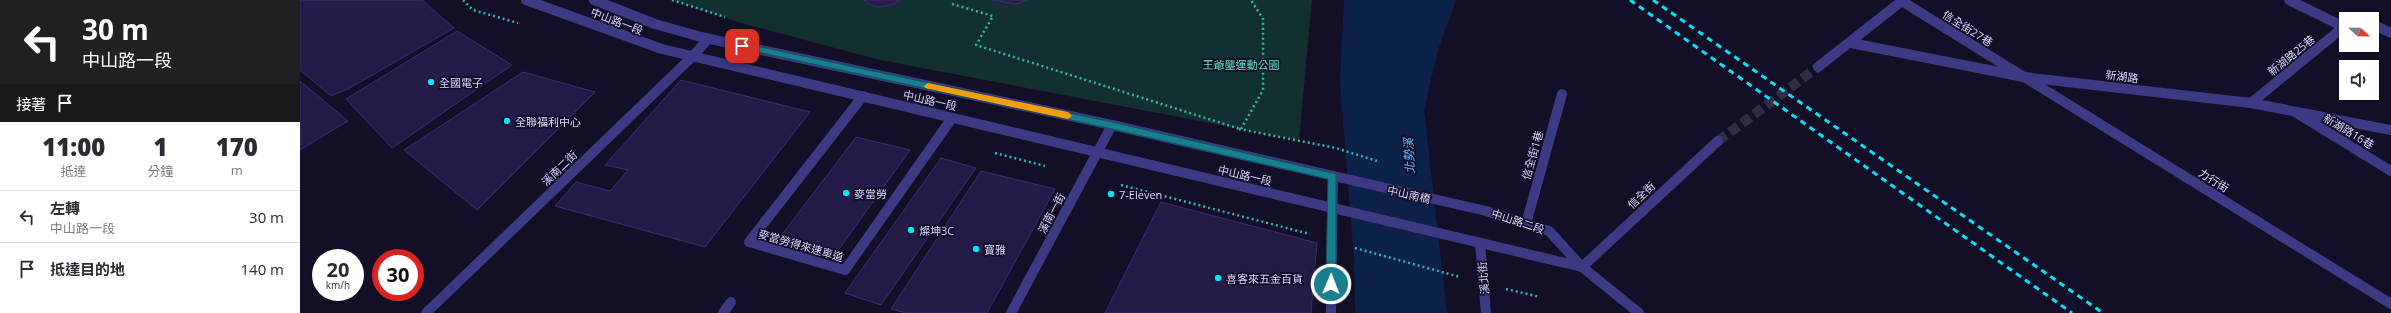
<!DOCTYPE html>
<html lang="zh-TW">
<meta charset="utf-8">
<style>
:root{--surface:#fff;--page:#f2f2f3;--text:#2b2b33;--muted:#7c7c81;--line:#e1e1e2}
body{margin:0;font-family:"Open Sans","Noto Sans TC",sans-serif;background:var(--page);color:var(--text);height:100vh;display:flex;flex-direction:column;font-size:15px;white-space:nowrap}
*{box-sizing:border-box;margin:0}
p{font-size:13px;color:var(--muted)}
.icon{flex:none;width:22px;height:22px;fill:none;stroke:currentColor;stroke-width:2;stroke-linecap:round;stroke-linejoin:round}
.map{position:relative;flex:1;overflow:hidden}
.panel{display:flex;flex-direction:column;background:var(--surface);width:300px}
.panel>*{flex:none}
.hud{background:#202124;color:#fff;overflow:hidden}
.needle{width:26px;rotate:112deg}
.buttons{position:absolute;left:2039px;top:12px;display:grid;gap:8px}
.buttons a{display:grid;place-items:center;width:40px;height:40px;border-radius:0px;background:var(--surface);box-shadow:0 1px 3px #0004;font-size:20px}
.speed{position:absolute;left:12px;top:249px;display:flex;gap:8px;font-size:20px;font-weight:700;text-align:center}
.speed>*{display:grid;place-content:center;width:52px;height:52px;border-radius:50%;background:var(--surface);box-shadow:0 1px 3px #0004;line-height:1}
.speed small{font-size:10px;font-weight:400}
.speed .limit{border:6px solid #d22;background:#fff;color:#111}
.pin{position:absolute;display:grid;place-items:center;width:34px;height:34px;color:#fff;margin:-17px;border-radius:8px;box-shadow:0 2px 6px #0006}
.me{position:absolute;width:44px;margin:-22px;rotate:1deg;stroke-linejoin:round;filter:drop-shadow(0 0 3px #0008)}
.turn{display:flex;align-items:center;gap:14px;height:84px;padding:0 16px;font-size:18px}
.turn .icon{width:52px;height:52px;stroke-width:2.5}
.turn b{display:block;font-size:28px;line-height:34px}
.then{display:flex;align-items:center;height:38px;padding:0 16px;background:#0003;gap:8px;font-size:15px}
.eta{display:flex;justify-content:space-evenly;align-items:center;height:68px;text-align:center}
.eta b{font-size:24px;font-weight:800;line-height:28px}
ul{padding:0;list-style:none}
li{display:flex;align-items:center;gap:12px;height:52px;padding:0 16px;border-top:1px solid var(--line)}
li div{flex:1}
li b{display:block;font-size:15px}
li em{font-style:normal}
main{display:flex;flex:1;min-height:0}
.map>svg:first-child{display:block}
</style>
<main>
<section class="panel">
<div class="hud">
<div class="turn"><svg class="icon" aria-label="left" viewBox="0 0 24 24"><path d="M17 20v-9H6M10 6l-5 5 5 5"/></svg><div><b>30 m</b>中山路一段</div></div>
<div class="then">接著<svg class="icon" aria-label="arrive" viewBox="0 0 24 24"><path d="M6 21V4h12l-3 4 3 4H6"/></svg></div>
</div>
<div class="eta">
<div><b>11:00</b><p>抵達</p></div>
<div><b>1</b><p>分鐘</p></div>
<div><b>170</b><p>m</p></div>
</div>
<ul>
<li><svg class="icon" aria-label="left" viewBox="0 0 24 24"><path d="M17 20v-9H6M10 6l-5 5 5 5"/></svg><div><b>左轉</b><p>中山路一段</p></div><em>30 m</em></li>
<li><svg class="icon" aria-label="arrive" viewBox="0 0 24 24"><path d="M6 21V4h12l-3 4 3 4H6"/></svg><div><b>抵達目的地</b></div><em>140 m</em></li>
</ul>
</section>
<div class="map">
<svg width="2091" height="313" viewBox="0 0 2091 313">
<rect width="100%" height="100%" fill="#130f26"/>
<polygon fill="#12302f" points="372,0 1012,0 999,140 580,60 441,23"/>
<polygon fill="#0c2248" points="1044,0 1156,0 1138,50 1124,110 1147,313 1055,313 1054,260 1040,83"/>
<g fill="#241b47" stroke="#3b2d73">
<polygon points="0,0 122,0 154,28 48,89 31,96 0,70"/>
<polygon points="599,0 594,4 580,7 573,6 564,0"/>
<polygon points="692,0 728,0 716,4"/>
<polygon points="157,31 212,65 92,148 46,99"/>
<polygon points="223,72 295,92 177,210 104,150"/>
<polygon points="381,80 510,112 405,247 255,206 276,182 310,191 328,170 305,165"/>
<polygon points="0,81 48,121 0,150"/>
<polygon points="556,137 610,150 537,252 481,236"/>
<polygon points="641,158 676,168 581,305 545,293"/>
<polygon points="681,171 755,189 687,313 606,313 591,309"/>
<polygon points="861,202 1017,243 1011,313 805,313"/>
</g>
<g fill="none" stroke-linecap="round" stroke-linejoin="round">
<polyline stroke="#312d47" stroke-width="10" stroke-dasharray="10 5" stroke-linecap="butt" points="1418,141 1518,67"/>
<g stroke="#2fb8b0" stroke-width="2.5" stroke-dasharray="2 3" stroke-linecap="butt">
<polyline points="163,0 173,10 218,23"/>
<polyline points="372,0 425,17"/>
<polyline points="652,4 693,16 676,45 940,129"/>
<polyline points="939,129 1036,148 1077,161"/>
<polyline points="941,129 963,90 963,19 951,0"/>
<polyline points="695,153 745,166"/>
<polyline points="821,185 1010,234"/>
<polyline points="1055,248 1160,277"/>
<polyline points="1206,289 1240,297"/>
</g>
<g stroke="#3d3a85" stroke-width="10">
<polyline points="1600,0 1724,77"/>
<polyline points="1989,0 2044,27"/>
<polyline points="563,96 449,242 545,270 652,118"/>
<polyline points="1951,103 2046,25"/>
<polyline points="1995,112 2091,171"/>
<polyline points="1226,224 1262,94"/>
</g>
<g stroke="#3d3a85" stroke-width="10">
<polyline points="2057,17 2062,19"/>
<polyline points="2072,24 2091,33"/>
<polyline points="1724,77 2091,304"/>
<polyline points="1180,243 1186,313"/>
<polyline points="126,313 393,56 408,39"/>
<polyline points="423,313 431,302"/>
<polyline points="711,313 812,125"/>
<polyline points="1031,313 1033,176"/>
</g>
<g stroke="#3d3a85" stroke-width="10">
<polyline points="226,0 362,49 1282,267"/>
<polyline points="294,0 355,24 401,37 812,125 1186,211 1249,231 1282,267 1339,313"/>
<polyline points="1551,43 1724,77 1951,103 2091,130"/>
<polyline points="1518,67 1603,0"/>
<polyline points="1282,267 1418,141"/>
</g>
<g stroke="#00e5ff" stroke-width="3" stroke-dasharray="6 5" stroke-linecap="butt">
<polyline points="1330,0 1772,313"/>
<polyline points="1353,0 1803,313"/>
</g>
</g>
<polygon fill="#187f8f" stroke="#10535d" points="442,43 812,122 1036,174 1036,284 1031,288 1026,284 1028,179 812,129 439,48 438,46"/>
<polygon fill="#f59e0b" points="628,83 768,112 772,116 768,119 625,88 624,86"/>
<g fill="#00e5ff" stroke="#130f26" stroke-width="1.5">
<circle cx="131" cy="82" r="4"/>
<circle cx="207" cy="121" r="4"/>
<circle cx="546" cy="193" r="4"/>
<circle cx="811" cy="194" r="4"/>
<circle cx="611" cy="230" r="4"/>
<circle cx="676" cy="249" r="4"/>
<circle cx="918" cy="278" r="4"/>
</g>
<g text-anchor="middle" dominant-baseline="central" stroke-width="3.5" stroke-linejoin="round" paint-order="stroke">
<g font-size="11" fill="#d9d4ff" stroke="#130f26">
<text transform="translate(317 21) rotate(21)">中山路一段</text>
<text transform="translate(1668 28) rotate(32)">信全街27巷</text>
<text transform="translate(1991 55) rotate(-39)">新湖路25巷</text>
<text transform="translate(1822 76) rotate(7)">新湖路</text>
<text transform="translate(630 100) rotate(13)">中山路一段</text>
<text transform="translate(2049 131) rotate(31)">新湖路16巷</text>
<text transform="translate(1232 155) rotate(-74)">信全街1巷</text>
<text transform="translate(259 168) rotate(-44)">溪南二街</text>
<text transform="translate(945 175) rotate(13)">中山路一段</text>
<text transform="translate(1914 180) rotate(32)">力行街</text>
<text transform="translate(1109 194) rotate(13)">中山南橋</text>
<text transform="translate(1341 195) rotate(-43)">信全街</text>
<text transform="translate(751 213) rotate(-62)">溪南一街</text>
<text transform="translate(1218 221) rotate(18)">中山路二段</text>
<text transform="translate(501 245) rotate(16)">麥當勞得來速車道</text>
<text transform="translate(1183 278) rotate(-95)">溪北街</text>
</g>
<g font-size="11" fill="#5fe0c0" stroke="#130f26">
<text x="941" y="64">王爺壟運動公園</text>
</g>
<g font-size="11" fill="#d9d4ff" stroke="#130f26" text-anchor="start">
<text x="139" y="82">全國電子</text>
<text x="215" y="121">全聯福利中心</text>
<text x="554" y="193">麥當勞</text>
<text x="819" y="194">7-Eleven</text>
<text x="619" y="230">燦坤3C</text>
<text x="684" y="249">寶雅</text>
<text x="926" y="278">喜客來五金百貨</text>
</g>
<g font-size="12" font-style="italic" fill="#62b6ff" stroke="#130f26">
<text transform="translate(1109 156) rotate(-93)">北勢溪</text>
</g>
</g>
</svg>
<div class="buttons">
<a><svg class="needle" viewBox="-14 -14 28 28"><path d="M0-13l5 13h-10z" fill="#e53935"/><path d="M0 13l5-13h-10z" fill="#7c7c81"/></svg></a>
<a><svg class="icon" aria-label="sound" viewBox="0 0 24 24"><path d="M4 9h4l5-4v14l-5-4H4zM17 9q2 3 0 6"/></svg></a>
</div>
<div class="speed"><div>20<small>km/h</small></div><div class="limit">30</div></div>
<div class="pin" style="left:442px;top:46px;background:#d93025"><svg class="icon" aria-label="arrive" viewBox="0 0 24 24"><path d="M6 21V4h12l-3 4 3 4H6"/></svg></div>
<svg class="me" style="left:1031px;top:284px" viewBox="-20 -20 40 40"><circle r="17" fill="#187f8f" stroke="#fff" stroke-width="3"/><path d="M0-11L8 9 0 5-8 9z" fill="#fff"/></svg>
</div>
</main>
